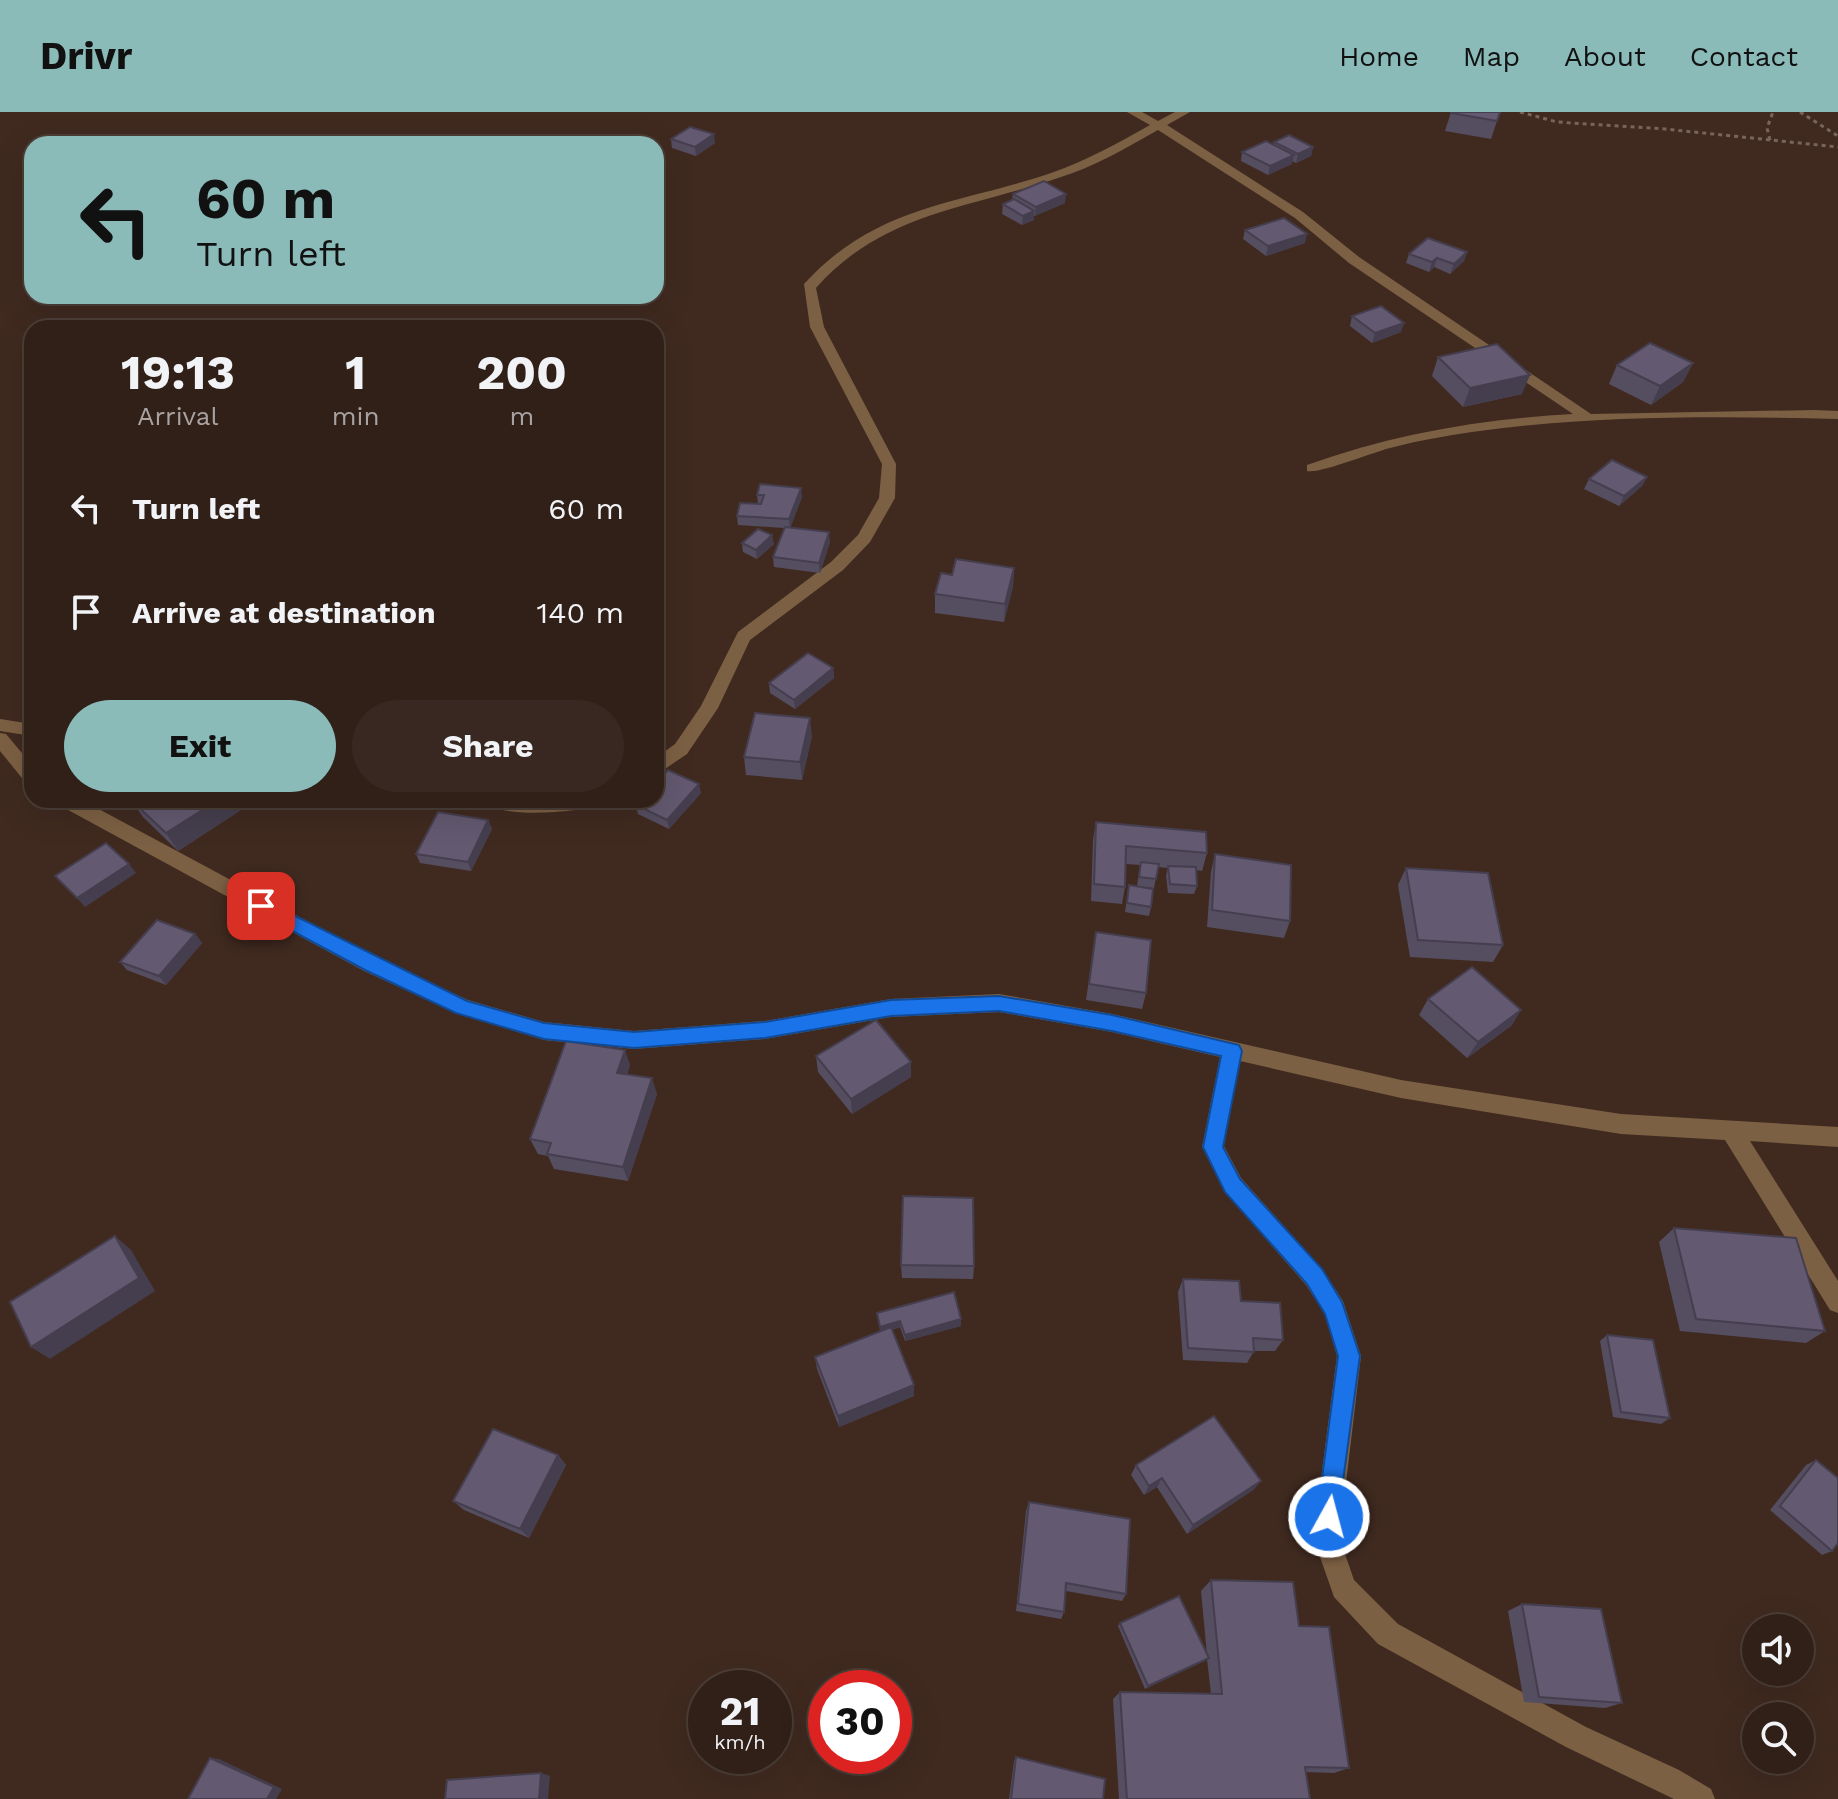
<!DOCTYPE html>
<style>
:root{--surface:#302018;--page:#382821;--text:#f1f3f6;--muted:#a8a3a2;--line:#4b3e37;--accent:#8bbbb9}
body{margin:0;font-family:"Work Sans",sans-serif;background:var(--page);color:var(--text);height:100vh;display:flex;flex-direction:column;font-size:30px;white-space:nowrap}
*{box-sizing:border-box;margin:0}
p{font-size:26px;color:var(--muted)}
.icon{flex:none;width:44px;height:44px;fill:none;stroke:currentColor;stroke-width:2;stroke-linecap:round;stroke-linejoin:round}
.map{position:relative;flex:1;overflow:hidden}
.details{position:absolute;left:24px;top:208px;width:640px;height:488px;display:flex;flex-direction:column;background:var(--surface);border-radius:24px;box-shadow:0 8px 32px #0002,0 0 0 2px var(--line)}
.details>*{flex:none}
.banner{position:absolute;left:24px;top:24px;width:640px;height:168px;border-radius:24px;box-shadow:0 8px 32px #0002,0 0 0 2px var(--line);background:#8bbbb9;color:#111;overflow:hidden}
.tools{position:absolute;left:1742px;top:1502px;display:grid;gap:16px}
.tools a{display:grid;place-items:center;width:72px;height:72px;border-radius:50%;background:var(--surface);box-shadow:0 8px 32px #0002,0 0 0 2px var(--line);font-size:40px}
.speed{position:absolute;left:688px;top:1558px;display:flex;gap:16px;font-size:40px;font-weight:700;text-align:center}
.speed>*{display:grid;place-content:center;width:104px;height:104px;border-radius:50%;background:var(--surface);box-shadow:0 8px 32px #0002,0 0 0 2px var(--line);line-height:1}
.speed small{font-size:20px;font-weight:400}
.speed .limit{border:12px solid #d22;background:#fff;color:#111}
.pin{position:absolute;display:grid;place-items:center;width:68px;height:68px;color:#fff;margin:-34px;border-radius:16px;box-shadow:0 4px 12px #0006}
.me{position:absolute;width:88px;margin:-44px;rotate:7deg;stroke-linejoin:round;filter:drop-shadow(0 0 6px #0008)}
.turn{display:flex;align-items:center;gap:28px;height:168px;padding:0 40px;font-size:36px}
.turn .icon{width:104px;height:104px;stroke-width:2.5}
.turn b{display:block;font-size:56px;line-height:68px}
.eta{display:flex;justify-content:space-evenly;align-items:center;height:136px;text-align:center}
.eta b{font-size:48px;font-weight:700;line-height:56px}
.action{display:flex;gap:16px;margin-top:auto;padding:16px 40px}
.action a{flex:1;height:92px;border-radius:48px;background:var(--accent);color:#111;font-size:32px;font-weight:700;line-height:92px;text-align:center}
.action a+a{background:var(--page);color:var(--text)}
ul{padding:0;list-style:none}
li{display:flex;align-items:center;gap:24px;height:104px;padding:0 40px}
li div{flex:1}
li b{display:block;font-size:30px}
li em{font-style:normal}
header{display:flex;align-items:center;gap:48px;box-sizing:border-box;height:112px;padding:0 40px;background:var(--accent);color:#111}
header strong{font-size:38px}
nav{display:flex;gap:44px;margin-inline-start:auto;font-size:28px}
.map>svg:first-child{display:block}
</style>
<header>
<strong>Drivr</strong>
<nav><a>Home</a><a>Map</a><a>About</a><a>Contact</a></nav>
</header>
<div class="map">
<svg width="1838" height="1687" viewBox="0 0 1838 1687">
<rect width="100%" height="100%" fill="#402a20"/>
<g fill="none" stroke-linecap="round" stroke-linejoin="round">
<g stroke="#78645c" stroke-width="3" stroke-dasharray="4 4" stroke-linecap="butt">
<polyline points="1520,0 1557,10 1665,17 1838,35"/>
<polyline points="1800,0 1838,24"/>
<polyline points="1770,28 1767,16 1773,0"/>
</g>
<g fill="#7c6043" fill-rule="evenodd">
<path d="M1127,0H1142L1158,9L1175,0H1190L1167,13L1303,100L1359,145L1591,302L1814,298L1838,299V307C1717,304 1592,303 1472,320C1446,324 1420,328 1394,335C1375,339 1321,362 1307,359V353C1393,322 1481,307 1573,302L1349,151L1295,106L1158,18C1126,36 1094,55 1058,66C969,96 882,101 816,176L824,215L896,352L895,386L870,430L843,458L750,528L718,596L687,642L656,663V646L675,632L701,594L738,520L831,450L858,423L879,386L882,352L810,215L804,172C876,93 956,93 1051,61C1086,49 1118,31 1150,13Z"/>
<polygon points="0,607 32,612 32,624 0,619"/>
<polygon points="0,621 6,622 32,653 32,673 26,671 0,639"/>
<polygon points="57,688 82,688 378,847 468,888 544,910 634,919 765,909 891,887 999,882 1112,902 1401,968 1621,1002 1838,1015 1838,1035 1750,1029 1838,1169 1838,1201 1830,1198 1725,1028 1621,1022 1401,986 1240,949 1224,1034 1241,1066 1322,1157 1343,1189 1361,1244 1342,1405 1345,1442 1354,1468 1398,1512 1586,1615 1679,1658 1711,1677 1715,1687 1674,1687 1566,1635 1378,1532 1334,1485 1319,1442 1316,1405 1337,1244 1325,1202 1306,1173 1225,1080 1202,1035 1220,945 1112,920 999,900 891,905 765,927 634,937 544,928 456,901 364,859 59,693"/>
<path d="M483,688H603L601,693C578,700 497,708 483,688Z"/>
</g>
</g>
<g fill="#554d60">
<polygon points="1451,0 1500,0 1491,27 1445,19"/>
<polygon points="671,27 715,31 696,44 672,36"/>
<polygon points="1274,30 1313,35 1311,44 1296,51 1292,49 1292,52 1268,63 1241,49 1242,40 1273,33"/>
<polygon points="1013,82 1065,91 1034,104 1034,108 1022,113 1002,102 1003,92 1012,88"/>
<polygon points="1245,118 1305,131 1266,144 1243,127"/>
<polygon points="1467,140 1464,149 1450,162 1434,155 1429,160 1406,151 1409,142"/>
<polygon points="1352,204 1401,220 1372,231 1350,214"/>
<polygon points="1438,245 1522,282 1463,295 1432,264"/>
<polygon points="1693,251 1683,270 1651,293 1609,272 1617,253"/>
<polygon points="1647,365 1642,374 1619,394 1584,377 1589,367"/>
<polygon points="757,383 802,385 790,416 830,430 820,461 774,455 773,445 784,416 738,413 737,404 758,392"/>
<polygon points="742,431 774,432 757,447 743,440"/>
<polygon points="1014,456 1013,474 1004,510 935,501 935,482 952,463"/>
<polygon points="833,556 834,566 795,597 770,581 769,571"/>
<polygon points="812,624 802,668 746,663 744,645"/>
<polygon points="701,681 669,717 638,702 636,693"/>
<polygon points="131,688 239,688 244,696 178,739 143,705"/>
<polygon points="488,708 492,717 471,759 420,751 416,742"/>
<polygon points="1096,710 1207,741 1202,759 1196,758 1197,774 1194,782 1168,781 1166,763 1168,756 1158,755 1154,776 1137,774 1140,753 1126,752 1125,775 1122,792 1091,789 1093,728"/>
<polygon points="1215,742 1290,809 1284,826 1207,815 1211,760"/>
<polygon points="1406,756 1503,833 1493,850 1410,845 1398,773"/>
<polygon points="1129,773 1151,795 1149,804 1125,800"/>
<polygon points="1096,820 1146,881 1142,897 1086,888"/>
<polygon points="195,822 202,831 166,873 127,858 120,850"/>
<polygon points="1428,887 1521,898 1511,914 1467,946 1419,903"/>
<polygon points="816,944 911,950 911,965 852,1002 818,960"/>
<polygon points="630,953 627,963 657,982 628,1069 554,1057 548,1044 538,1042 530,1027"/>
<polygon points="1674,1116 1825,1219 1806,1231 1680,1219 1659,1130"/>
<polygon points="901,1153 974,1154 973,1167 902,1166"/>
<polygon points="1183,1167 1283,1228 1275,1239 1254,1239 1247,1251 1183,1248 1178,1180"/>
<polygon points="877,1201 961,1214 905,1229 900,1215 892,1218 914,1284 839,1315 817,1257 815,1245 880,1219"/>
<polygon points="1607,1223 1670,1306 1661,1312 1613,1305 1600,1229"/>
<polygon points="558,1343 566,1353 529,1426 464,1398 453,1389"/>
<polygon points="1816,1348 1832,1439 1822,1443 1770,1398 1806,1353"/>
<polygon points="1136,1353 1261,1369 1253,1378 1187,1422 1157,1375 1144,1383 1131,1363"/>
<polygon points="1029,1390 1126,1482 1122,1489 1066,1479 1064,1500 1061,1507 1016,1499 1026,1399"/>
<polygon points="1211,1468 1299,1514 1349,1656 1334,1661 1306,1660 1310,1687 1119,1687 1113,1587 1120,1580 1211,1582 1207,1547 1145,1577 1118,1514 1120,1511 1207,1543 1201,1479"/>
<polygon points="1522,1492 1622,1591 1605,1596 1524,1590 1508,1499"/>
<polygon points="1016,1645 1103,1687 1009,1687 1014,1649"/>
</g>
<g fill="#453e4e">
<polygon points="714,22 715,31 696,44 695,35"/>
<polygon points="1313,35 1311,44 1296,51 1298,42"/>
<polygon points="1294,43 1292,52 1268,63 1270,54"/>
<polygon points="1066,82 1065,91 1035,104 1036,95"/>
<polygon points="1034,99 1034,108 1022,113 1023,104"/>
<polygon points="1307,122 1305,131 1266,144 1268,134"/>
<polygon points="1467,140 1464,149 1450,162 1454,152"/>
<polygon points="1437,146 1434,155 1429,160 1432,150"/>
<polygon points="1404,211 1401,220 1372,231 1375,221"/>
<polygon points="1693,251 1683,270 1651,293 1660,274"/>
<polygon points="1530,263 1522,282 1463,295 1470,276"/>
<polygon points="1647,365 1642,374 1619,394 1624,384"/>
<polygon points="801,376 802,385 790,417 789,407"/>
<polygon points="829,420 830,430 820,461 819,451"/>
<polygon points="772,423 774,432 757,447 756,438"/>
<polygon points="1014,456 1013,474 1004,510 1005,492"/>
<polygon points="833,556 834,566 795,597 794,588"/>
<polygon points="810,606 812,624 802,668 800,650"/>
<polygon points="699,672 701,681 669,717 667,708"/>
<polygon points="218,688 239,688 244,696 178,739 166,721"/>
<polygon points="488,708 492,717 471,759 468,750"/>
<polygon points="129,752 136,761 85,795 77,786"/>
<polygon points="195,822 202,831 166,873 159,864"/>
<polygon points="1521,898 1511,914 1467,946 1478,930"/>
<polygon points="625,938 630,953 623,976 617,961"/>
<polygon points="911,950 911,965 852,1002 851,987"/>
<polygon points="652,966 657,982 628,1069 623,1055"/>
<polygon points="115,1124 131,1138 155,1179 50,1247 31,1235"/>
<polygon points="961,1207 961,1214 905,1229 905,1223"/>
<polygon points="900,1209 900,1215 880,1221 880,1215"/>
<polygon points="914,1273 914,1284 839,1315 838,1304"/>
<polygon points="558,1343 566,1353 529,1426 520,1417"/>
<polygon points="1162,1366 1157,1375 1144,1383 1149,1374"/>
<polygon points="1261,1369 1253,1378 1187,1422 1193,1413"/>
<polygon points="1209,1546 1205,1549 1145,1577 1148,1574"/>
<polygon points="210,1646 219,1647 282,1677 276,1687 267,1687"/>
<polygon points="541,1661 550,1664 548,1687 539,1687"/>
</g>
<g fill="#635970" stroke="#453e4e" stroke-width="2">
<polygon points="1451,0 1500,0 1497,9 1451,1"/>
<polygon points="690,15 714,22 695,35 671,27"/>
<polygon points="1289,23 1313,35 1298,42 1274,30"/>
<polygon points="1266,29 1294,43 1270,54 1242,40"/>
<polygon points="1044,69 1066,82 1036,95 1013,82"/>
<polygon points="1014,87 1034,99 1023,104 1003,92"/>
<polygon points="1284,106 1307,122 1268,134 1245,118"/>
<polygon points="1428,126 1467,140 1454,152 1437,146 1432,150 1409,142"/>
<polygon points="1381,194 1404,211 1375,221 1352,204"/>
<polygon points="1650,231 1693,251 1660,274 1617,253"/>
<polygon points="1497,232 1530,263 1470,276 1438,245"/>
<polygon points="1612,348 1647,365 1624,384 1589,367"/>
<polygon points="760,372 801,376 789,407 737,404 740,391 761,392 764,383 757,383"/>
<polygon points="785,415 829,420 819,451 773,445"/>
<polygon points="758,417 772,423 756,438 742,431"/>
<polygon points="956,447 1014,456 1005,492 935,482 941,461 952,463"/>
<polygon points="808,541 833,556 794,588 769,571"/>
<polygon points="755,601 810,606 800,650 744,645"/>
<polygon points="668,658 699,672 667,708 636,693 641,688 656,688 656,671"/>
<polygon points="131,688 218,688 166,721"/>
<polygon points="438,700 488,708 468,750 416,742"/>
<polygon points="1096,710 1206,720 1207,741 1126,734 1125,775 1094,772"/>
<polygon points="106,731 129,752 77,786 55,764"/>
<polygon points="1215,742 1291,753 1290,809 1212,798"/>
<polygon points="1141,750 1159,752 1156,767 1139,765"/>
<polygon points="1168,754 1196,755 1197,774 1170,772"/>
<polygon points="1406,756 1488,761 1503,833 1418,828"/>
<polygon points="1129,773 1153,777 1151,795 1127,791"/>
<polygon points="157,808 195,822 159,864 120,850"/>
<polygon points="1096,820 1151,828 1146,881 1089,872"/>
<polygon points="1472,855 1521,898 1478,930 1428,887"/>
<polygon points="876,908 911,950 851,987 816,944"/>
<polygon points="566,929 625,938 617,961 652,966 623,1055 547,1042 551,1031 530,1027"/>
<polygon points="903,1084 973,1086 974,1154 901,1153"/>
<polygon points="1674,1116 1796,1126 1825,1219 1696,1207"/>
<polygon points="115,1124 139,1166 31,1235 10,1190"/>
<polygon points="1183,1167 1239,1169 1241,1189 1280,1191 1283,1228 1253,1226 1254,1240 1188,1236"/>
<polygon points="954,1180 961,1207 905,1223 900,1209 880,1215 877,1201"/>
<polygon points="891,1215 914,1273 838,1304 815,1245"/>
<polygon points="1607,1223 1653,1228 1670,1306 1621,1300"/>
<polygon points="1214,1304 1261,1369 1193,1413 1162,1366 1149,1374 1136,1353"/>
<polygon points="493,1317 558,1343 520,1417 453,1389"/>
<polygon points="1816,1348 1838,1366 1838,1431 1832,1439 1780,1394"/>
<polygon points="1029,1390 1130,1407 1126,1482 1066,1471 1064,1500 1018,1492"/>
<polygon points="1211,1468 1293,1470 1299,1514 1329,1515 1349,1656 1305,1655 1310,1687 1127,1687 1120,1580 1222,1582"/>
<polygon points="1179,1484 1209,1546 1148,1574 1120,1511"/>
<polygon points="1522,1492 1601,1497 1622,1591 1539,1585"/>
<polygon points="1016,1645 1105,1667 1103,1687 1011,1687"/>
<polygon points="210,1646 274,1675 267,1687 188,1687"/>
<polygon points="541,1661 539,1687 445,1687 447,1668"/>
</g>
<polygon fill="#1a73e8" stroke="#114b97" stroke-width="2" points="261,787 467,889 544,911 634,920 765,910 891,888 999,884 1112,903 1239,933 1242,939 1223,1035 1240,1067 1322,1157 1342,1190 1360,1244 1337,1413 1329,1417 1321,1413 1317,1405 1338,1244 1325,1202 1307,1172 1225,1080 1203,1035 1221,944 1112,919 999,899 891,904 765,926 634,936 544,927 456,901 365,858 255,799 252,794 255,789"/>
</svg>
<div class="tools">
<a><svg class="icon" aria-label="sound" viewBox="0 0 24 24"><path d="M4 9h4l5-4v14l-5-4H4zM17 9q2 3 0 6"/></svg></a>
<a><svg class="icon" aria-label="search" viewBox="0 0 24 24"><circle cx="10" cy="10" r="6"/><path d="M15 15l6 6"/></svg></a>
</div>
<div class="speed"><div>21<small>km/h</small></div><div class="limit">30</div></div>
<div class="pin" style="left:261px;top:794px;background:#d93025"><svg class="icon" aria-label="arrive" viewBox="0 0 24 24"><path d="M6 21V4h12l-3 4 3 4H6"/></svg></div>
<svg class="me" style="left:1329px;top:1405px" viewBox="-20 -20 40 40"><circle r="17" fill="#1a73e8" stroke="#fff" stroke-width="3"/><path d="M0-11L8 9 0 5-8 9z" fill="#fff"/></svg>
<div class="banner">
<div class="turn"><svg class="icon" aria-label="left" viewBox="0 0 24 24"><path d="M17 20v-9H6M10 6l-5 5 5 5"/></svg><div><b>60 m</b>Turn left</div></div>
</div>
<section class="details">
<div class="eta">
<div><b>19:13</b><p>Arrival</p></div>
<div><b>1</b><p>min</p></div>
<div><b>200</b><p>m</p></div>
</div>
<ul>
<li><svg class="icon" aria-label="left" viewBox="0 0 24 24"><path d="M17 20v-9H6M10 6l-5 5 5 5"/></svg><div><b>Turn left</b></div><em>60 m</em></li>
<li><svg class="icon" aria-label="arrive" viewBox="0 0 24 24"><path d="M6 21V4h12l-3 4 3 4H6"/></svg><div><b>Arrive at destination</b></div><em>140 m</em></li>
</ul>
<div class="action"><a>Exit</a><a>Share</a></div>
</section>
</div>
